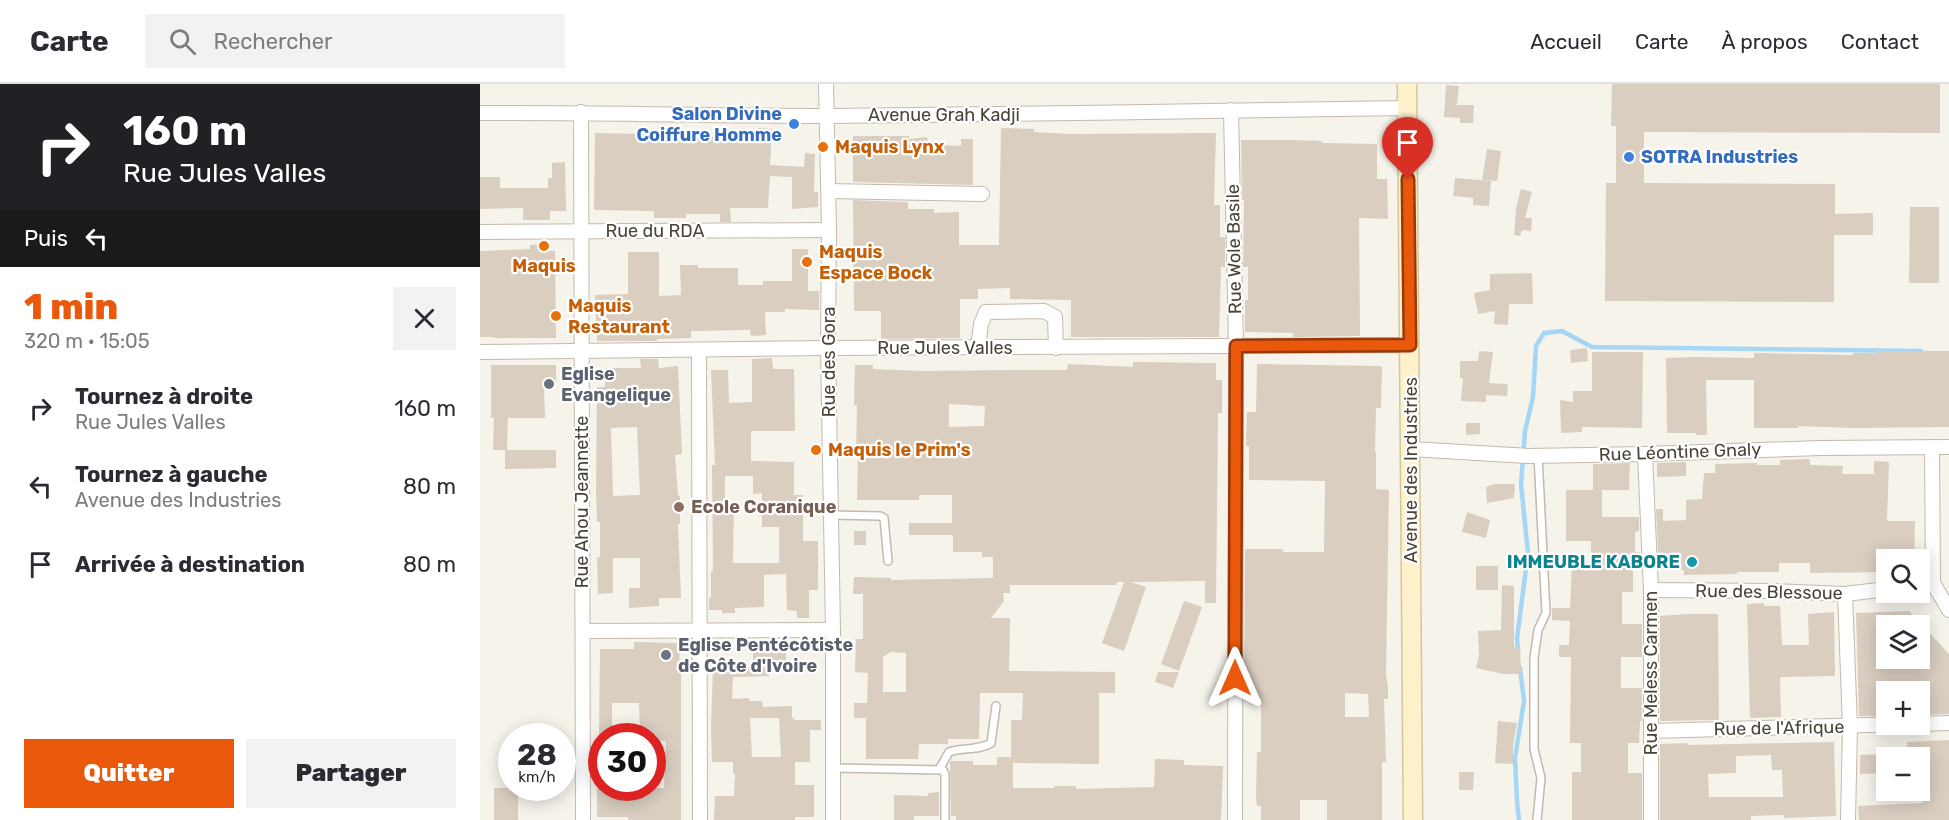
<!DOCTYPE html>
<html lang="fr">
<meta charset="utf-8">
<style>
:root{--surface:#fff;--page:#f2f2f3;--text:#2b2b33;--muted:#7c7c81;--line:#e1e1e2;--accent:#ea580c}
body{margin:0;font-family:Rubik,sans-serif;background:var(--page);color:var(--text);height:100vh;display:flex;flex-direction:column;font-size:22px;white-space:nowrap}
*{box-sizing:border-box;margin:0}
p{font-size:20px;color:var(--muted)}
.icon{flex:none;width:33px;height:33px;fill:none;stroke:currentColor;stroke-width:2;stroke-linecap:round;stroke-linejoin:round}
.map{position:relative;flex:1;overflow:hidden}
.drawer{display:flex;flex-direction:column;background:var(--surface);width:480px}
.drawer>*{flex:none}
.banner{background:#202124;color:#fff;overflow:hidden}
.buttons{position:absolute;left:1396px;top:465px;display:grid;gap:12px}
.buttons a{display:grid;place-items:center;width:54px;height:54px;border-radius:0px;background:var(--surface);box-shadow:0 3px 15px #0003;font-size:30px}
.speed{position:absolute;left:18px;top:639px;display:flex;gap:12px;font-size:30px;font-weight:700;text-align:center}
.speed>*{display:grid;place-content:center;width:78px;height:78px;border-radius:50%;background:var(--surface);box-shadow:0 3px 15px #0003;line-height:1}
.speed small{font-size:15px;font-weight:400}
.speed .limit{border:9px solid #d22;background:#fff;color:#111}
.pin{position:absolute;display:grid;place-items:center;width:51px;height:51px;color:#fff;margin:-62px -26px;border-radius:50% 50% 50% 0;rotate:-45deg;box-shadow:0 0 6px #0007}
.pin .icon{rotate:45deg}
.me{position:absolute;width:66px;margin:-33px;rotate:0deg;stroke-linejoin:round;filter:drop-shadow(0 0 4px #0008)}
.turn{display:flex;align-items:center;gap:21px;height:126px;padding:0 24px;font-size:27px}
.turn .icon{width:78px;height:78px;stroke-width:2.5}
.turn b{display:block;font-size:42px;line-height:51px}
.then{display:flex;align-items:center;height:57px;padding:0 24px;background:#0003;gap:12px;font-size:22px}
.round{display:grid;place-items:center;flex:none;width:63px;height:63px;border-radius:0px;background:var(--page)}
.summary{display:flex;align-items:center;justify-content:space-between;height:102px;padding:0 24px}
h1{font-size:36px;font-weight:800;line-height:45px;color:var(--accent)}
.action{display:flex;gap:12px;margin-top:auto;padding:12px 24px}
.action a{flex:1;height:69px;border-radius:0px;background:var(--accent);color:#fff;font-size:24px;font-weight:800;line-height:69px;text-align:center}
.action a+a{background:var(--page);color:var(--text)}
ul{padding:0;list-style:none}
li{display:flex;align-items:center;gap:18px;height:78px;padding:0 24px}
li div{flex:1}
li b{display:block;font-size:22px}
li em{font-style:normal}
header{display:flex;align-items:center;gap:36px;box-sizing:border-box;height:84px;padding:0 30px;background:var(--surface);border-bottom:2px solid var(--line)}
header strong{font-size:28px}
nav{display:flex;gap:33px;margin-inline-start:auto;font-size:21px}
.search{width:420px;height:54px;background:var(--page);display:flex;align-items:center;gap:15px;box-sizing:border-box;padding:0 21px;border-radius:0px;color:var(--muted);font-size:22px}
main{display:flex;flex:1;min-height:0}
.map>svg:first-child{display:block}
</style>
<header>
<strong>Carte</strong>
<div class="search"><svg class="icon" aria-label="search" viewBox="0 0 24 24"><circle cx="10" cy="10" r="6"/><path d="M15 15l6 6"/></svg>Rechercher</div>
<nav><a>Accueil</a><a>Carte</a><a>À propos</a><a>Contact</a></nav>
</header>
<main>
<section class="drawer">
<div class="banner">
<div class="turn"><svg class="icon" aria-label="right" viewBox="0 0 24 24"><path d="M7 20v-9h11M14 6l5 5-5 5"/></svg><div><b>160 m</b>Rue Jules Valles</div></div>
<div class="then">Puis<svg class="icon" aria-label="left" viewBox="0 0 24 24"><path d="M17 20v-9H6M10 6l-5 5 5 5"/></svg></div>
</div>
<div class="summary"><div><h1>1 min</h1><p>320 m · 15:05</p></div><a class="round"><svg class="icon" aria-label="close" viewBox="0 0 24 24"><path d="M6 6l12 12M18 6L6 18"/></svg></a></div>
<ul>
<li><svg class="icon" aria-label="right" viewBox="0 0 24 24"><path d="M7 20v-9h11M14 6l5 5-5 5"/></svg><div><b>Tournez à droite</b><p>Rue Jules Valles</p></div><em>160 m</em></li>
<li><svg class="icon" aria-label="left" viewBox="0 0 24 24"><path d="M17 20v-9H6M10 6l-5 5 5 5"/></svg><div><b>Tournez à gauche</b><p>Avenue des Industries</p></div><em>80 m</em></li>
<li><svg class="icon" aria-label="arrive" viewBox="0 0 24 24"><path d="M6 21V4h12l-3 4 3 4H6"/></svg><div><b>Arrivée à destination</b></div><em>80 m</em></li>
</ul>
<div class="action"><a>Quitter</a><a>Partager</a></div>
</section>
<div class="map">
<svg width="1469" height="736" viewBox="0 0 1469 736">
<rect width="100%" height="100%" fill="#f6f3eb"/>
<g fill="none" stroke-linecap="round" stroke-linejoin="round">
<g stroke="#a5d6f5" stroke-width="4.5">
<polyline points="1038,567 1037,554 1048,469 1041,400 1045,347 1053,313 1056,262 1064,249 1082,247 1112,263 1441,267"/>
<polyline points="1039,736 1037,718 1035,674 1044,617 1040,584"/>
</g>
</g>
<g fill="#d9cec0" fill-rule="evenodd">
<polygon points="1132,0 1460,0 1460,49 1164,48 1164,99 1355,100 1355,130 1393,129 1393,151 1354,151 1354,218 1125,217 1126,99 1136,99 1136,42 1131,42"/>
<polygon points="966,1 979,2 977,21 994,21 993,39 980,39 980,34 964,33"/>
<polygon points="278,44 292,45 290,81 324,83 325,69 335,70 334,108 338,108 338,123 312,125 312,93 290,92 288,124 250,124 251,138 240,138 240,130 206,130 206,134 174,134 174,127 114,126 115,49 164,50 164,52 185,53 255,53 255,51 278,49"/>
<polygon points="521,44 554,45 554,48 588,50 736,49 734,121 740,121 740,153 745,153 745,183 741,183 739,253 591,253 591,216 530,215 530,204 498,205 498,215 480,215 480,254 401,255 401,227 374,227 373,116 428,118 428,125 454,125 454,129 479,128 479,161 519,161"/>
<polygon points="373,52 429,52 429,55 447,53 448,60 481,62 481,55 493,55 493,101 373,98"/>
<polygon points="761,56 812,56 842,57 842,59 897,60 897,95 907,95 908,135 879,134 880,252 813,253 813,249 765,248 765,216 768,216 768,183 763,183 764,116 762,116"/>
<polygon points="1007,65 1021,67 1017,97 1002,96"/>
<polygon points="85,78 86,127 70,127 70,136 43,136 43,124 0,125 0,93 20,93 20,104 68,104 68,94 72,94 72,79"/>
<polygon points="975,94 1011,97 1009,122 993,121 993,114 973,112"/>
<polygon points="1041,105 1052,108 1045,134 1052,134 1051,147 1042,146 1040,152 1034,151 1036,124"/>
<polygon points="1430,123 1459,123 1459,199 1429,199"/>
<polygon points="65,160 66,167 75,167 76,254 13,254 13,253 0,253 0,167 50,165 50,161"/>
<polygon points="312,165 328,165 328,207 339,207 339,226 305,225 305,228 285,228 286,251 271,252 270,246 211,247 211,254 177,255 177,257 117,257 115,211 148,210 148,168 179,168 179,212 201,211 200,181 218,181 218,184 258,184 258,201 283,201 283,197 312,197"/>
<polygon points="1052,189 1053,220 1029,220 1028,241 1014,240 1015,227 998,230 994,209 1010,206 1010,190"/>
<polygon points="1107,264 1108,277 1091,279 1090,266"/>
<polygon points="999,267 1013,268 1009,299 1028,300 1027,312 1006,311 1006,318 981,317 983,294 980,294 980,277 998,277"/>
<polygon points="1397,267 1469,267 1469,343 1372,344 1318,342 1318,344 1274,344 1274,296 1226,296 1227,351 1216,351 1216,349 1187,349 1186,274 1216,273 1274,274 1274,269 1373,271 1373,269 1397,269"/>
<polygon points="1112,268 1163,268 1162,344 1102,343 1102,348 1081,349 1080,316 1093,318 1093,307 1112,307"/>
<path d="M292,274L293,285H314L315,347H271V377L314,378V411H323V457H338V506H329V534H317V527L307,526L306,490L284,491V523L255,524V529H242V526H229V514H231V487H233L232,381H235L231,286H248L249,319L272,318V275ZM245,392H273V410L282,409V443H299V479H253L254,418H245Z"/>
<path d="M160,275H178L179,284L198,282L202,370L195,371L198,412H200V440H198L201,514H179V522L149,524V504H160V474H133V509L118,510L117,473H120V438H117L116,408L117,303H125V284H161ZM157,343L160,411L133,412L131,344Z"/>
<path d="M653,278L736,279V296H742V329H738L736,519H725V497L651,498L666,503L644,567L622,559L644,498H637L636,501H530V509H523L524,517L511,534H530L529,587L635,588V609H619V680L533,679V704H574V702H596V705L674,703L675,675L704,676V681L743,682L741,736H476V732H471L470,677H493V681H517V673H531V636H542L543,609H500L499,655H468V660H439L438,675H386V634H374V619H387L388,589L375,588L376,555H383V510H373L374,493L411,494V496L513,494V473H502V468H473V451H429V439H472V411H439V416H377L378,370H376L377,321H374L375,281H393V285L441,287L546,286H587L588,280L653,283ZM469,320L505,322L504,342L469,343ZM411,568L426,569V608H403V573Z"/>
<path d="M777,280L902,282L901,324H896L895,368H896V405L909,406L906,590L908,604V615H904L906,678H902V736H847V716H820V736H781V722H777L776,714L777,668H781V614L770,613V589H764L765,465H803V468H844L845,397L769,396V362H766L767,328H776ZM865,609L888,610L889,633H865Z"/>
<polygon points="11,281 76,281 76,302 64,302 65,334 28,334 27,366 76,366 76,384 25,385 25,366 13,366 14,334 11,334"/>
<polygon points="986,339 1000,339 1000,350 986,351"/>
<polygon points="1330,375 1330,381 1363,382 1362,390 1394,390 1394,377 1409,378 1407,437 1435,437 1434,476 1407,476 1407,488 1330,489 1330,479 1299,479 1299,488 1257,488 1257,490 1204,491 1204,486 1179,486 1176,425 1183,425 1183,437 1206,436 1206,416 1222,415 1224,389 1235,389 1235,380 1277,379 1277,381 1300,381 1300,376"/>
<polygon points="1206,378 1206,392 1177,393 1177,379"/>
<polygon points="1150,379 1149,406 1122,406 1122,433 1159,433 1159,447 1155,448 1155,468 1160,468 1161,480 1153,480 1153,508 1142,508 1142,540 1162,540 1162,573 1141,573 1141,604 1162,604 1162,637 1160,637 1159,659 1148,659 1148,689 1162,689 1162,736 1092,736 1092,688 1101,688 1101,659 1090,659 1091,573 1079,573 1079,561 1089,561 1090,537 1072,536 1072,524 1090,524 1092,479 1111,479 1111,457 1086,457 1086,406 1113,406 1113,380"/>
<polygon points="1015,400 1035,400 1034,414 1007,419 1006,403"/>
<polygon points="987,428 1010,436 1006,454 982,448"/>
<rect x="374" y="447" width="12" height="14"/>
<rect x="996" y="482" width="22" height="24"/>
<polygon points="1022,501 1034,502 1034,563 1040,563 1041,590 1023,590 996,584 999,572 998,547 1021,546"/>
<polygon points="704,517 722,523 699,587 681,580"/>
<polygon points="1284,519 1284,522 1300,522 1302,561 1329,561 1328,530 1354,528 1355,592 1301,593 1300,594 1301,633 1270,634 1267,520"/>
<path d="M1429,527L1469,570V630L1440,631V608H1407V632H1379L1376,529ZM1407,542H1440V574H1407Z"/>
<polygon points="1208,530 1238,530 1239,636 1180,637 1180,532"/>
<polygon points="154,558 200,559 199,589 201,589 201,736 148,736 148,733 117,733 117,704 184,704 186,657 176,656 176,650 160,651 159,619 132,619 132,650 119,651 120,565 154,565"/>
<polygon points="306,559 306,579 273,581 273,560"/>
<path d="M233,582L289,583V592L253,593L252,615L269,614V617H282L283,623L312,622V634H314V636H341V646H330V678H315V701H334V733H315V736H234L235,712H254L255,690H253V678H232L231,645ZM270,634H299L301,673H272Z"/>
<polygon points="678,588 699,588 693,604 675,598"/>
<polygon points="1018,637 1037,639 1033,662 1033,680 1015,679"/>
<polygon points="1469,656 1469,736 1379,736 1378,722 1443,719 1444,697 1440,697 1440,674 1428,674 1427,658"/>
<path d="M1354,658L1356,732L1304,734V731L1271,732V736H1180V660L1207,659V661ZM1291,671L1292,686H1302L1303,713H1229L1228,690L1256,689V672Z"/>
<polygon points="1407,670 1407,689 1380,690 1380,671"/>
<polygon points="979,688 994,688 993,706 979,706"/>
<rect x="14" y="704" width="24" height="32"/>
<polygon points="459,708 459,732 434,732 434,736 414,736 414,711 448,712 448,709"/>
</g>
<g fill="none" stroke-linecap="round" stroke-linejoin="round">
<g stroke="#c3baad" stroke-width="10">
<g id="lane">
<polyline points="351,431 400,432 404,434 408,477"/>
<polyline points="353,684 463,686 465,690 465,736"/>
<path d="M460,684L469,668C483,663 499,667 511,659L516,622"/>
<polyline points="1057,736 1061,694 1054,665 1054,574 1058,546 1066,529 1058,371"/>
</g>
</g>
<g stroke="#c3baad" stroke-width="16">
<g id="street">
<polyline points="346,0 349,146 348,264 353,546 353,736"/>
<polyline points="751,26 756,262 755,736"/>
<polyline points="101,28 103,736"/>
<path d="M0,29C117,28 233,32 349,32C542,31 734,26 927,24"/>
<polyline points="348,107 502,110"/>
<polyline points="0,148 349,146"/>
<polyline points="498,264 501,240 506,228 564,227 575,233 576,264"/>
<polyline points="219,267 220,736"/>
<polyline points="0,268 348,264 930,261"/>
<polyline points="1452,363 1453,499 1469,526"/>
<polyline points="931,365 1048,372 1165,370 1340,364 1469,363"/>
<polyline points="1165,370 1171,506 1171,736"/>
<polyline points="1171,506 1293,507 1365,510 1407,505"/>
<polyline points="1365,510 1370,643 1368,736"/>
<polyline points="103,547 353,546"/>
<polyline points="1440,640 1469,639"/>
<polyline points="1171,647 1426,640"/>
</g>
</g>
<g stroke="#d8c699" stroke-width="21">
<polyline id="secondary" points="927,0 933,736"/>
</g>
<use href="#lane" stroke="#fff" stroke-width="7"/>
<use href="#street" stroke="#fff" stroke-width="14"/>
<use href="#secondary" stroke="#fff1cc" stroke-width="18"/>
</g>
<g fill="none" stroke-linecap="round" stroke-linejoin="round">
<g stroke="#983908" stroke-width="15">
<polyline id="route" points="755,594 756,262 930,261 928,95"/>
</g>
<use href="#route" stroke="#ea580c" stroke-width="10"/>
</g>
<g fill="#3f7fe0" stroke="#fff" stroke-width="2">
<circle cx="314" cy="40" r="6"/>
<circle cx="1149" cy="73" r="6"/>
</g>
<g fill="#e8710a" stroke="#fff" stroke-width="2">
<circle cx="343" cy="63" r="6"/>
<circle cx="64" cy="162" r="6"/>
<circle cx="327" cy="178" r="6"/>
<circle cx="76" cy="232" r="6"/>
<circle cx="336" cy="366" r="6"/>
</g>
<g fill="#6b7280" stroke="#fff" stroke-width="2">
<circle cx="69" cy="300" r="6"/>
<circle cx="186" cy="571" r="6"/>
</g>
<circle fill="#8d6e63" stroke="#fff" stroke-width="2" cx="199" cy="423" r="6"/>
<circle fill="#0f9aa8" stroke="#fff" stroke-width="2" cx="1212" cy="478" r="6"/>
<g text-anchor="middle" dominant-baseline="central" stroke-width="4.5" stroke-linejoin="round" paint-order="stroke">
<g font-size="18" font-weight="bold" fill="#366cbe" stroke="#fff" text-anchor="end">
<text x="302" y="30">Salon Divine<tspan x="302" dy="21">Coiffure Homme</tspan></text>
<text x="1161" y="73" text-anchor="start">SOTRA Industries</text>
</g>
<g font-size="18" fill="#4b4338" stroke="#fff">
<text x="464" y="31">Avenue Grah Kadji</text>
<text x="175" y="147">Rue du RDA</text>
<text transform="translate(754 165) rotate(-91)">Rue Wole Basile</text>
<text x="465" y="264">Rue Jules Valles</text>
<text transform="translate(349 278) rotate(-90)">Rue des Gora</text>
<text transform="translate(1200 368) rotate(-2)">Rue Léontine Gnaly</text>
<text transform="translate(931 386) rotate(-90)">Avenue des Industries</text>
<text transform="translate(102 418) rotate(-90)">Rue Ahou Jeannette</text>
<text transform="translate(1289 508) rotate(1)">Rue des Blessoue</text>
<text transform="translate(1171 589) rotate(-90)">Rue Meless Carmen</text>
<text transform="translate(1299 644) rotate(-1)">Rue de l'Afrique</text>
</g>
<g font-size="18" font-weight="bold" fill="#c56008" stroke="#fff" text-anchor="start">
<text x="355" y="63">Maquis Lynx</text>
<text x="339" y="168">Maquis<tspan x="339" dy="21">Espace Bock</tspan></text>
<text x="64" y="182" text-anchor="middle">Maquis</text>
<text x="88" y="222">Maquis<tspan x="88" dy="21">Restaurant</tspan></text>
<text x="348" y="366">Maquis le Prim's</text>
</g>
<g font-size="18" font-weight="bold" fill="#5b616d" stroke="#fff" text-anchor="start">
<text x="81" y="290">Eglise<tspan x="81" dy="21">Evangelique</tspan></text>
<text x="198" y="561">Eglise Pentécôtiste<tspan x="198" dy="21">de Côte d'Ivoire</tspan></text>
</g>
<g font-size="18" font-weight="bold" fill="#785e54" stroke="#fff" text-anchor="start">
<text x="211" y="423">Ecole Coranique</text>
</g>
<g font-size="18" font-weight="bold" fill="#0d838f" stroke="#fff" text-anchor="end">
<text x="1200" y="478">IMMEUBLE KABORE</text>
</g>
</g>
</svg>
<div class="buttons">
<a><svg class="icon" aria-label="search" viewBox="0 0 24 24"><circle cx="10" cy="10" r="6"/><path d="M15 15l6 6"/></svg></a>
<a><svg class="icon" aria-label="layers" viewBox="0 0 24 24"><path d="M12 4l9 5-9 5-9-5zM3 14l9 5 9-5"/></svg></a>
<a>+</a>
<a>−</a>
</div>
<div class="speed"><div>28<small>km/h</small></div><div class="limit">30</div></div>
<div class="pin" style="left:928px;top:95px;background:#d93025"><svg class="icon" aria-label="arrive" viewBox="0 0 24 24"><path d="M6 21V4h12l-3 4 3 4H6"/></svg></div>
<svg class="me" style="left:755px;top:594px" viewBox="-20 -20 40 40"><path d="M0-17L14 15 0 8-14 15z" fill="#ea580c" stroke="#fff" stroke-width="4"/></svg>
</div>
</main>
